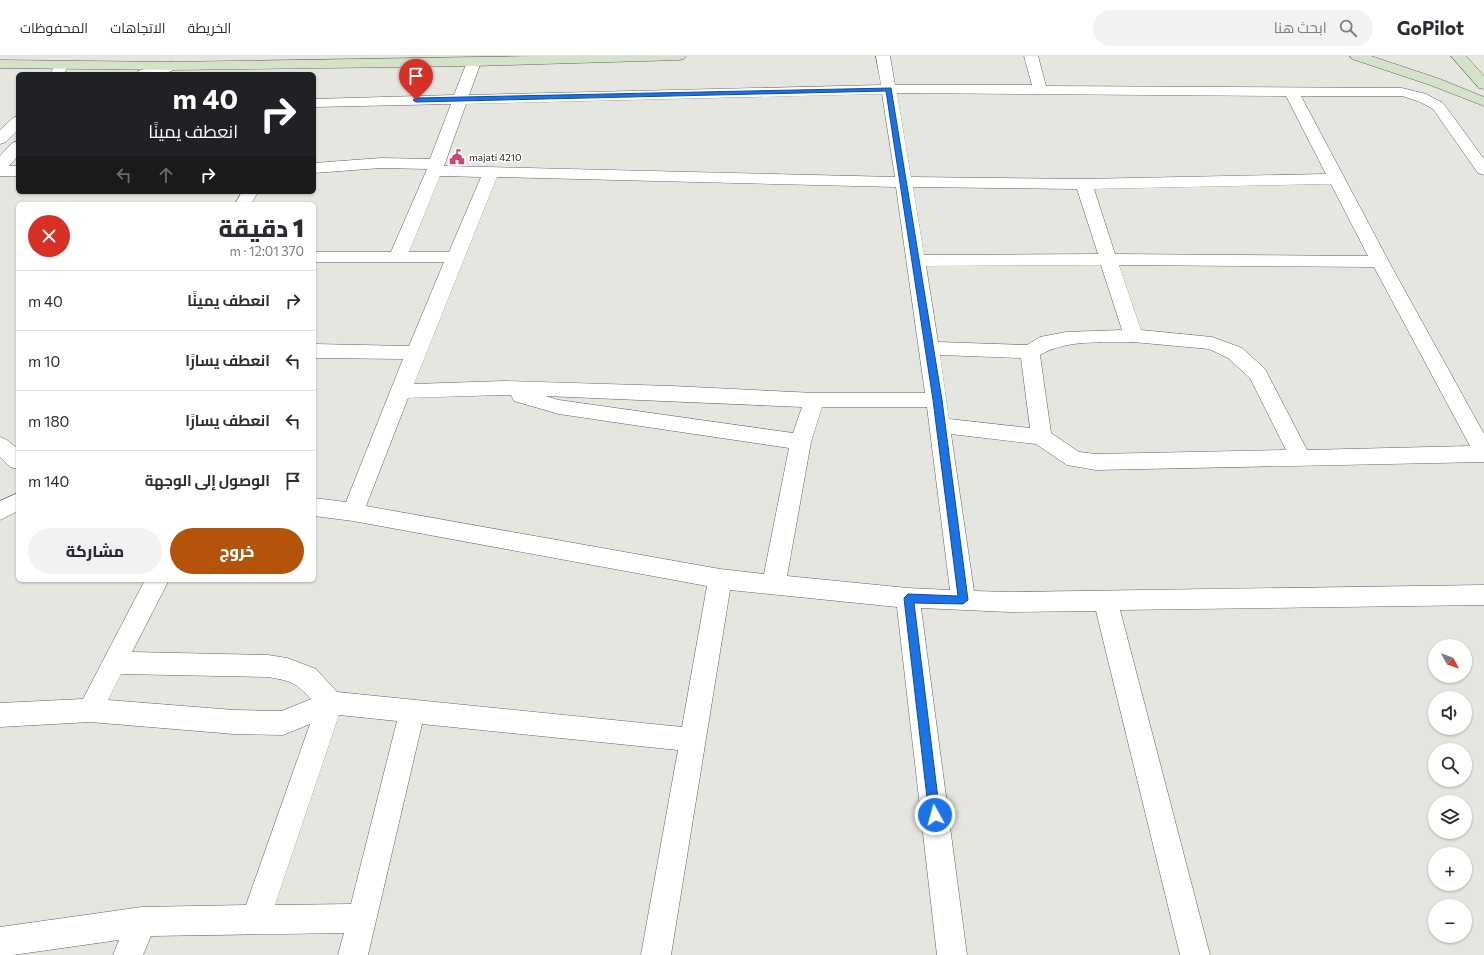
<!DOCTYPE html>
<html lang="ar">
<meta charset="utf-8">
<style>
:root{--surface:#fff;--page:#f2f2f3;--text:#2b2b33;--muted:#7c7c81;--line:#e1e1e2;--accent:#b45309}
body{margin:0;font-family:Commissioner,Cairo,sans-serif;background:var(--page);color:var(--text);direction:rtl;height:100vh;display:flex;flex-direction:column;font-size:15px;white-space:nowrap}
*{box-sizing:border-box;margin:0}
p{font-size:13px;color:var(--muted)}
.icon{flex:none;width:22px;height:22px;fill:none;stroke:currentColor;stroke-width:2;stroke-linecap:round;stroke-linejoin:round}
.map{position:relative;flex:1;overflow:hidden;direction:ltr}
.sheet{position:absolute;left:16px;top:146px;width:300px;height:380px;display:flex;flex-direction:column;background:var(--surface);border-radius:6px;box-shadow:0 1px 3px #0004;direction:rtl}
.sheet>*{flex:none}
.top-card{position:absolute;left:16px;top:16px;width:300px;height:122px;border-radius:6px;box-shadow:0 1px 3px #0004;direction:rtl;background:#202124;color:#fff;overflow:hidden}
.needle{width:26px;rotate:130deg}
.buttons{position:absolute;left:1428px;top:583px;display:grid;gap:8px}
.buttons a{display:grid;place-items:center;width:44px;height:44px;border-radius:50%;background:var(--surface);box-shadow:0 1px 3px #0004;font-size:20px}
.pin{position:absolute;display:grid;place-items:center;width:34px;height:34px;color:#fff;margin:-41px -17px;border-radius:50% 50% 50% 0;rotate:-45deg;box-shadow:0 0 4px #0007}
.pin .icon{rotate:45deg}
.me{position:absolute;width:44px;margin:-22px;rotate:353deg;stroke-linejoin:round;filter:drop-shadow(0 0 3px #0008)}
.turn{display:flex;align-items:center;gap:14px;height:84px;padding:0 12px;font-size:18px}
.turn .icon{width:52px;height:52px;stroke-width:2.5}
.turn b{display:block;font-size:28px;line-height:34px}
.lanes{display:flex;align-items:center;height:38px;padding:0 12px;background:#0003;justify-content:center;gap:20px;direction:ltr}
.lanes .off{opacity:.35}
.round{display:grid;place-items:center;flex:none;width:42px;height:42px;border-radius:21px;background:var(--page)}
.head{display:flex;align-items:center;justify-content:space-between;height:68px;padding:0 12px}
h1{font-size:24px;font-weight:800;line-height:30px}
.primary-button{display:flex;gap:8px;margin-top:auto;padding:8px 12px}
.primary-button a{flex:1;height:46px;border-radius:24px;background:var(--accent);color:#fff;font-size:16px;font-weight:800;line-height:46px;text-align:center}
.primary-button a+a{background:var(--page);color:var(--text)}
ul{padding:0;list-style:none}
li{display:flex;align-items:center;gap:12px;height:60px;padding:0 12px;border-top:1px solid var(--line)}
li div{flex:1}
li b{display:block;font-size:15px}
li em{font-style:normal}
header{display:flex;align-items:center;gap:24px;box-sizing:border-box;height:56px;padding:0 20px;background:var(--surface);border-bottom:1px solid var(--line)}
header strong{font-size:19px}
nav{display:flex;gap:22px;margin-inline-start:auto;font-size:14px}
.search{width:280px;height:36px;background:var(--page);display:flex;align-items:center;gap:10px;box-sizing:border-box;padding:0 14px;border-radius:22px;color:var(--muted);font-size:15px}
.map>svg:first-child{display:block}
</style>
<header>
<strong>GoPilot</strong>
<div class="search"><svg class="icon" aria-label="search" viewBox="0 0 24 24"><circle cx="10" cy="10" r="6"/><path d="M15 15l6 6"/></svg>ابحث هنا</div>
<nav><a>الخريطة</a><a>الاتجاهات</a><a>المحفوظات</a></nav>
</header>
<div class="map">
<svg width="1484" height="899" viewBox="0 0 1484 899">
<rect width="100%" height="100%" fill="#e6e6e0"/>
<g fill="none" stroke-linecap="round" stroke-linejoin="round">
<g stroke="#61615c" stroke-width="1">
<g id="street">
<path d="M876,0H890L895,29H1032L1024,0H1038L1046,30L1402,32L1426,38L1443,47L1484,103V119L1478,117L1433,53L1420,46L1402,40H1301L1389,206L1484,378V406L1096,414L1067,409L1036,388L951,378L974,535L1009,536L1484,529V549L1120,554L1210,899H1180L1096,555L1009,556L921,552L967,899H937L897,551L730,534L671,899H641L678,694L422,668L368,899H338L344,877L151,880L143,899H113L119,884L13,899H0V871L142,851L246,849L310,668L283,679L234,678L90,666L0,671V647L83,643L145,524H169L132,596L268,599L287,602L316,613L337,636L682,671L707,530L353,465L314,460V442L346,446L403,303L314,302V288L409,290L444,206H314V196H391L427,113L381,112L314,117V107L381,102L430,103L451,48L314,51V43L454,39L467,6L469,3H479L481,6L469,39L881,29ZM897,37L1286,40L1326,118L1084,123L911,121ZM882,38L895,121L444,110L466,48ZM440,120L481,121L449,196H409ZM497,121L896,131L925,337H814L672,330L504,325L414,328ZM1331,128L1368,200L1115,198L1094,133ZM913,131L1077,133L1098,198L924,199ZM1101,209L1122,274L1066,276L1040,281L1027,289L938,286L926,210ZM1119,209L1374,211L1470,390L1307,394L1265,313L1242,292L1212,281L1141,274ZM1133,286L1209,293L1228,302L1250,322L1286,394L1096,398L1079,396L1051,377L1040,299C1067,283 1102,287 1133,286ZM940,299L1021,302L1030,372L949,363ZM504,339H511L514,345L559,358L789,392L764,518L720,513L366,450L408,342ZM545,340L802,351L793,377L559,344ZM822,351H927L950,534L908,532L787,520L811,386ZM121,618L268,621C291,625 295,626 311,643L282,655L234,654L108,644ZM339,659L397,665L351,848L275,849Z"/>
<polygon points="61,6 66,7 68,10 64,18 50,18 56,7"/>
<path d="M171,6L176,7L178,10C171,20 147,18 136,18L138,15Z"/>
<polygon points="18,60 18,74 6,86 0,88 0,74 13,62"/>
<polygon points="18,85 18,100 9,110 18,110 18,120 0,120 0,100 12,87"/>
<polygon points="242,136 258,136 251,148 235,148"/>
<polygon points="0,381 7,384 18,393 18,413 10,411 0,401"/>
<polygon points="18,437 18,455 0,464 0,445"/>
</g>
</g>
<g stroke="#61615c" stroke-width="1">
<g id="secondary">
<polygon points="534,0 686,0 684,3 679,4 474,10 171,14 0,12 0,4 171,6"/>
<polygon points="1350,0 1371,0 1440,23 1484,41 1484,50 1430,29 1352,3"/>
<polygon points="1451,0 1466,0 1484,20 1484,33 1479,32"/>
</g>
</g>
<use href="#street" fill="#fff" fill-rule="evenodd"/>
<use href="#secondary" fill="#d6e2c7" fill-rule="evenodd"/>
</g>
<polygon fill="#1a73e8" stroke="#114b97" points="891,32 942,344 968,544 963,548 914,547 940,759 939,763 935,765 931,763 929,759 904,542 908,538 958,540 933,344 886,35 416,46 413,44 416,42"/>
<defs>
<g id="civic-bare" transform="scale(1.2)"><path d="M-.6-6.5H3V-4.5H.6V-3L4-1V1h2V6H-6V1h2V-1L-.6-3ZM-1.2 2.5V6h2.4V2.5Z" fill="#cd4277" stroke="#fffffe" stroke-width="2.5" paint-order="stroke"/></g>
</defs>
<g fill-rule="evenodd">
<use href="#civic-bare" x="457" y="101"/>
</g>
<g text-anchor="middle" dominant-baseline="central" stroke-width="3" stroke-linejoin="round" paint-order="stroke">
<g font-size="10" fill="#181816" stroke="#fffffe" text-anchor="start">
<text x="469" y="101">majati 4210</text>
</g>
</g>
</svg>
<div class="buttons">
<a><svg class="needle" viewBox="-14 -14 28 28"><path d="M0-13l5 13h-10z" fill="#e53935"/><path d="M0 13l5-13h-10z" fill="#7c7c81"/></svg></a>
<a><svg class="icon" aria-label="sound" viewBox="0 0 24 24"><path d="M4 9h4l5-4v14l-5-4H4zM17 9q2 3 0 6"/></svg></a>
<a><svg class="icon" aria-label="search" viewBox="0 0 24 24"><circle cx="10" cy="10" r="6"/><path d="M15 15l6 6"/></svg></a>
<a><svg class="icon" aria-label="layers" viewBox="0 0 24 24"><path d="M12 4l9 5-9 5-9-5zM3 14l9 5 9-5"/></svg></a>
<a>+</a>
<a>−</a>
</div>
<div class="pin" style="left:416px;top:44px;background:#d93025"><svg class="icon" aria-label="arrive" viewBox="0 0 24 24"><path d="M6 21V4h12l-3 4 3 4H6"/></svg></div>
<svg class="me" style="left:935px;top:759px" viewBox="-20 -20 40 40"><circle r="17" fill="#1a73e8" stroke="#fff" stroke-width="3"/><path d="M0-11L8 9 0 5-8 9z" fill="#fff"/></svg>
<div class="top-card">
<div class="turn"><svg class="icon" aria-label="right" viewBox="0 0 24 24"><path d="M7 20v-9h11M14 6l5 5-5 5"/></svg><div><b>40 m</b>انعطف يمينًا</div></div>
<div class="lanes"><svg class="icon off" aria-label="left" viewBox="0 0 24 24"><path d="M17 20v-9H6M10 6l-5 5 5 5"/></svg><svg class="icon off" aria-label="ahead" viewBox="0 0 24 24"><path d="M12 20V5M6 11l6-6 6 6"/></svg><svg class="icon" aria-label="right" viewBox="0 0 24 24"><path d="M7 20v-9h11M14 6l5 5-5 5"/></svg></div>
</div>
<section class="sheet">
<div class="head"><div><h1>1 دقيقة</h1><p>370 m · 12:01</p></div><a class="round" style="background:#d93025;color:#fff"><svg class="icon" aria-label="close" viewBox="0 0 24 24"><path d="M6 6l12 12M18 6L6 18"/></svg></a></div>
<ul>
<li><svg class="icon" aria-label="right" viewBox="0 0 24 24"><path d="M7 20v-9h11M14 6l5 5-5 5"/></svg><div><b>انعطف يمينًا</b></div><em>40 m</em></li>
<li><svg class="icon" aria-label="left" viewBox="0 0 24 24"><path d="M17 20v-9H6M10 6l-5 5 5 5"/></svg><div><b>انعطف يسارًا</b></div><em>10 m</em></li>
<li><svg class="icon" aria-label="left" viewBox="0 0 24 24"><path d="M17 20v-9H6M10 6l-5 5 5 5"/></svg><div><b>انعطف يسارًا</b></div><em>180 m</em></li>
<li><svg class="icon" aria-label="arrive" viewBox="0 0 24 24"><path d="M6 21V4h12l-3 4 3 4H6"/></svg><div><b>الوصول إلى الوجهة</b></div><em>140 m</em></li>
</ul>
<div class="primary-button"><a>خروج</a><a>مشاركة</a></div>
</section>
</div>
